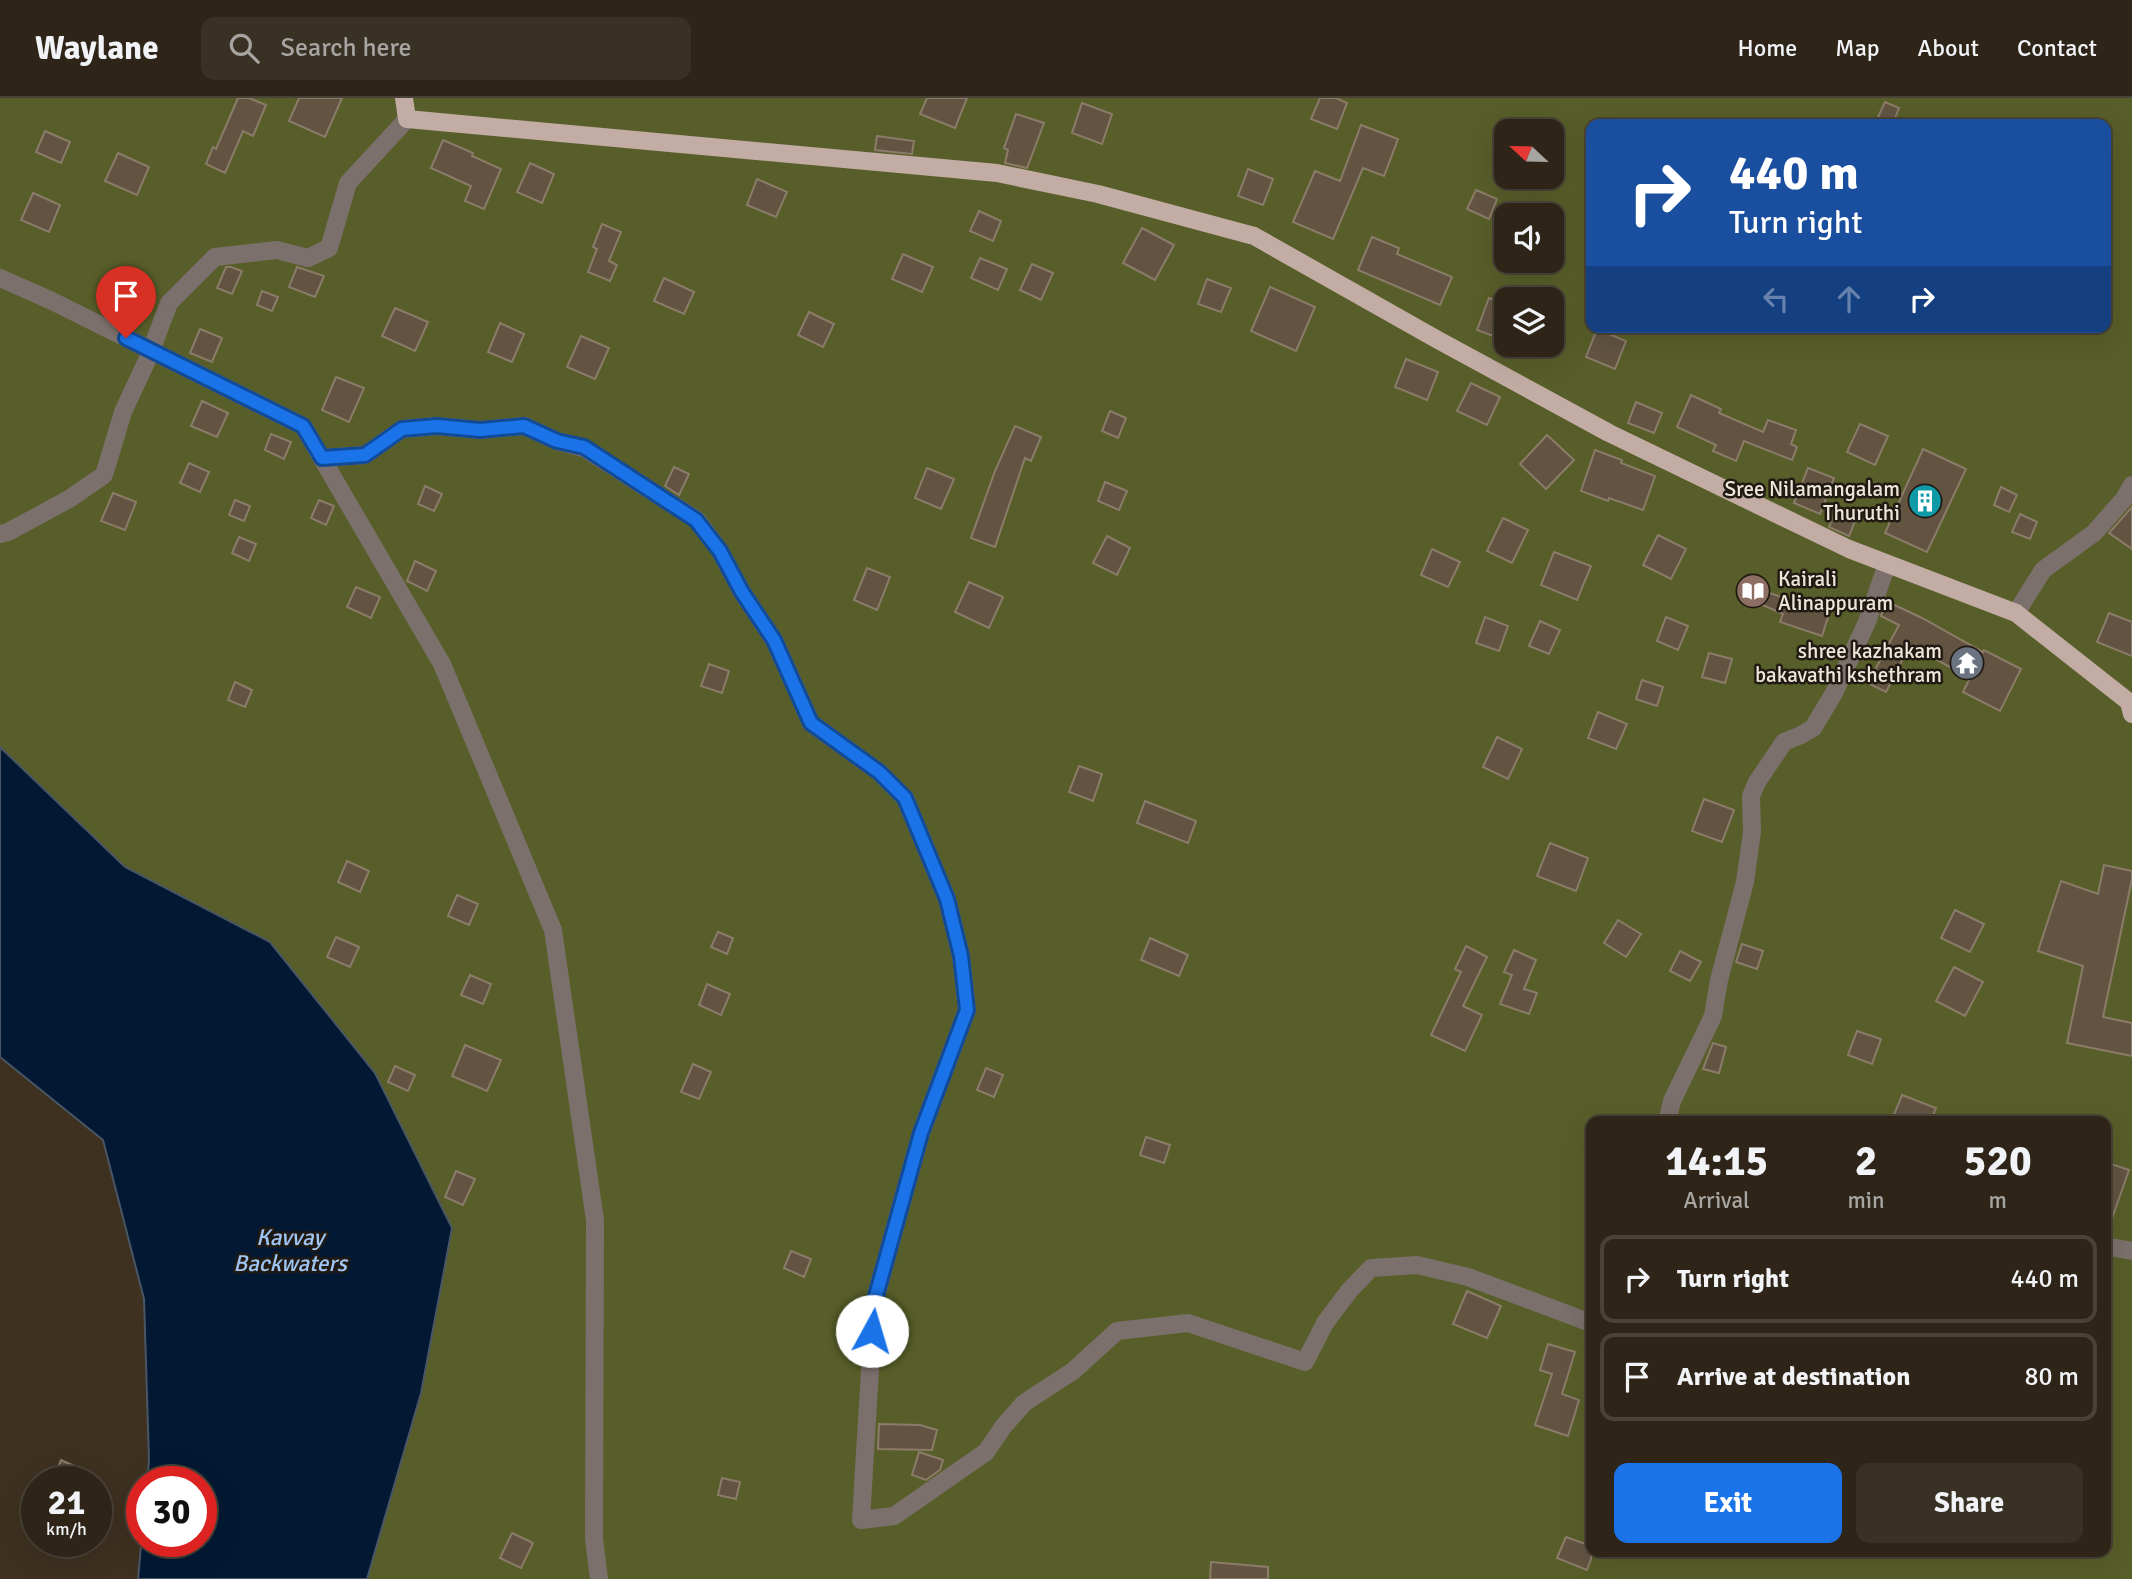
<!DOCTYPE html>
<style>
:root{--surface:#2e2518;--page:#3a3125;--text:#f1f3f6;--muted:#a7a5a2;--line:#494237;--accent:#1a73e8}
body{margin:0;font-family:Signika,sans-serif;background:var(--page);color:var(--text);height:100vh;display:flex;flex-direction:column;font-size:26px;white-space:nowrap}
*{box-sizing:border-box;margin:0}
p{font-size:23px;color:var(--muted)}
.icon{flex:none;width:38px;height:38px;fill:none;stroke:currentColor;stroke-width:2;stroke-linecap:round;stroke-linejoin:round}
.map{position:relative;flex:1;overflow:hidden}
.panel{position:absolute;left:1586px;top:1018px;width:525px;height:441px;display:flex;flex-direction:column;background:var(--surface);border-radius:14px;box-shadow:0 7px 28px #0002,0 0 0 2px var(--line)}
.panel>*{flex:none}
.banner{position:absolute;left:1586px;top:21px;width:525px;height:214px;border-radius:14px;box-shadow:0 7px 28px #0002,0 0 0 2px var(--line);background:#1a4fa0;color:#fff;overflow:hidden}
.needle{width:46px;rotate:292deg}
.fabs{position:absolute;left:1494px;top:21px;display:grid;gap:14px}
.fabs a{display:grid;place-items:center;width:70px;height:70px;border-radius:14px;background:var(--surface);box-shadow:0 7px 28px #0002,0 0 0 2px var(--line);font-size:35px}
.speed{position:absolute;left:21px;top:1368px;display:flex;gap:14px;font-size:35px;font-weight:700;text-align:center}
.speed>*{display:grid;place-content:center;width:91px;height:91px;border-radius:50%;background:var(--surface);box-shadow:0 7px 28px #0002,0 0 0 2px var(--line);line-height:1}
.speed small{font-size:18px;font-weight:400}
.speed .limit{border:10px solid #d22;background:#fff;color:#111}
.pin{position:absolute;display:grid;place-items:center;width:60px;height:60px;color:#fff;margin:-72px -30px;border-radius:50% 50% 50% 0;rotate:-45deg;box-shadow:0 0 7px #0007}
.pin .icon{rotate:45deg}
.me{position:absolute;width:77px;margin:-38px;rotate:6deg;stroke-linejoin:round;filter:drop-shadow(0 0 5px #0008)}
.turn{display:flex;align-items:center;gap:24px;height:147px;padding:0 28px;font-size:32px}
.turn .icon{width:91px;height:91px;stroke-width:2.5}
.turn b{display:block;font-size:49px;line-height:60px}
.lanes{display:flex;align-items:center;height:66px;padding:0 28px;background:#0003;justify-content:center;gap:35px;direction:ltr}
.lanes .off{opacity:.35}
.eta{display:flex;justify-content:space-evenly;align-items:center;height:119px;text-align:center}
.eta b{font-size:42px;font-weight:700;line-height:49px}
.action{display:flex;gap:14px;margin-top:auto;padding:14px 28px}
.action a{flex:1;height:80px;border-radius:14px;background:var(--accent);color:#fff;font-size:28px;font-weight:700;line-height:80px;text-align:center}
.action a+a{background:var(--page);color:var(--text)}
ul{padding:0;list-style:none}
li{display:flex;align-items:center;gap:21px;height:88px;margin:0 14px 10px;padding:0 14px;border:4px solid var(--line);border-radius:14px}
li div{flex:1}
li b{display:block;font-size:26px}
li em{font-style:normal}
header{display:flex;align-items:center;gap:42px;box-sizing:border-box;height:98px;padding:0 35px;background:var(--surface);border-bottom:2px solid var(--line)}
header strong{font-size:33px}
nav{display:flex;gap:38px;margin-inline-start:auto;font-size:24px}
.search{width:490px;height:63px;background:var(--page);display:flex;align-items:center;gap:18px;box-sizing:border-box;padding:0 24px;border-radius:14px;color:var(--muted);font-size:26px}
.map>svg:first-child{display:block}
</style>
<header>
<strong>Waylane</strong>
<div class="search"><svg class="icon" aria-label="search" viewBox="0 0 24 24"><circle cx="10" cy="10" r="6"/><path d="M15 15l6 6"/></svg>Search here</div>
<nav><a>Home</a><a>Map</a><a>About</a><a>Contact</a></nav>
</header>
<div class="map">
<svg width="2132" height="1481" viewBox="0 0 2132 1481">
<rect width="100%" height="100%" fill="#3e3120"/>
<path fill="#585e29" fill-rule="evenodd" d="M0,0H2132V1481H367L421,1295L452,1130L270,844L125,769L0,649ZM1591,26H2105V229H1591ZM1507,33H1552V79H1507ZM1507,117H1552V163H1507ZM1507,201H1552V247H1507ZM1591,1024H2105V1454H1591Z"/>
<polygon fill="#031933" stroke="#4a5665" stroke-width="2" points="0,649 125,769 270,844 375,975 452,1130 421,1295 367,1481 138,1481 142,1437 142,1444 201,1444 201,1384 147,1384 149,1362 144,1201 103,1042 0,959"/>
<g fill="#635442" stroke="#8b7c69" stroke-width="2">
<polygon points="238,0 249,0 266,7 253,38 243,33 225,75 206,66 213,49 216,51"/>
<polygon points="299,0 342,0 325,39 289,23"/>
<polygon points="927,0 967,0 955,30 920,16"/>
<polygon points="1320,0 1336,0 1347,5 1337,31 1311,21"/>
<polygon points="1885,4 1899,10 1893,25 1878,19"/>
<polygon points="1082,5 1112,16 1102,46 1072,35"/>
<polygon points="1016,16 1044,25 1027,70 1005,65 1008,52 1004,50"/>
<polygon points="1361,27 1398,41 1384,78 1363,70 1333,141 1293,124 1315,73 1340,83"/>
<polygon points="45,33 70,44 61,65 36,54"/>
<polygon points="877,38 914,43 912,56 875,52"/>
<polygon points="443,42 473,55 472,58 501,71 484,111 465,103 471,88 431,70"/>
<polygon points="118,55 149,69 137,97 105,83"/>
<polygon points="530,65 554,76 542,105 517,94"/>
<polygon points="1248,71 1273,81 1263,107 1238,98"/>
<polygon points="757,81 787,94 776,119 747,107"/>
<polygon points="1476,92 1497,101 1489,121 1467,111"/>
<polygon points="33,95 60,107 49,134 21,122"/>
<polygon points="979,113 1001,123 993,143 970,133"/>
<polygon points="602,126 621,134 609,163 617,167 610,183 588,174 597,151 593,149"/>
<polygon points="1142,130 1174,147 1155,182 1123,165"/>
<polygon points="1372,139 1399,150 1397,156 1452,179 1440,207 1358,172"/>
<polygon points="903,156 933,169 922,194 892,181"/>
<polygon points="980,160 1007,171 998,192 971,180"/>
<polygon points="1032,166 1053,175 1041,202 1020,192"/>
<polygon points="226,169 231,169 242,173 232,196 217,190"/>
<polygon points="297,169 324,178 315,199 289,189"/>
<polygon points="664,180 694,194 684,216 654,203"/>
<polygon points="1207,181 1231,190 1221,214 1198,206"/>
<polygon points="1270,189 1315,209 1296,253 1251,233"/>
<polygon points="262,193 278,199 272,213 257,207"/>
<polygon points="1489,200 1507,207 1507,243 1477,232"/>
<polygon points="395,210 428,224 415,253 382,238"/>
<polygon points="809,214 834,226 823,249 798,237"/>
<polygon points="500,225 524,236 512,264 488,254"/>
<polygon points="200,231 222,240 212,264 190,255"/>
<polygon points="1597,231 1626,243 1615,271 1586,259"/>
<polygon points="581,238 609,250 595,281 567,269"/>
<polygon points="1406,261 1438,274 1427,302 1395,289"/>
<polygon points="336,279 364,290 349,324 322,312"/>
<polygon points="1471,285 1500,299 1487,327 1457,313"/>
<polygon points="1691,297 1721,311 1719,315 1763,334 1768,322 1796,332 1791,346 1797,349 1792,362 1744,343 1736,363 1713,353 1716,347 1677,329"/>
<polygon points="202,303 228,315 217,339 191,328"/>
<polygon points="1636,304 1662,315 1654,335 1628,325"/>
<polygon points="1110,313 1126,320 1118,340 1102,333"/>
<polygon points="1860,326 1888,338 1875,367 1847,354"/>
<polygon points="1015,328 1041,339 1031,363 1025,360 995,449 971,440 995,373"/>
<polygon points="271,336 291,344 284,361 265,352"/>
<polygon points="1547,337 1574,362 1546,391 1520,366"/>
<polygon points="1923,351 1966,371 1927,454 1885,435"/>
<polygon points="1595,352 1622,362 1621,365 1655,378 1643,412 1609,400 1608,403 1581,393"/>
<polygon points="189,365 209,374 200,394 180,385"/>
<polygon points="674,369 689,376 679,397 665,388"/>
<polygon points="927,370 954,381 941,411 915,400"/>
<polygon points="1808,370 1834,380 1820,416 1794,405"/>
<polygon points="1105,384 1127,393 1119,412 1098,403"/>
<polygon points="425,388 442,396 434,413 418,406"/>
<polygon points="2001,389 2017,397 2009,414 1994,407"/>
<polygon points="113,395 136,404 125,432 101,423"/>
<polygon points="235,402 250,408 244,423 229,417"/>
<polygon points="319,402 334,408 326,427 311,420"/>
<polygon points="1837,409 1857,418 1849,438 1829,429"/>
<polygon points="2132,409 2132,451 2109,435"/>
<polygon points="2020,416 2037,424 2030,441 2012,434"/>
<polygon points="1503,420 1528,432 1512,465 1487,453"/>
<polygon points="1658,437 1686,451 1671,481 1643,467"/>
<polygon points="1107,438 1130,450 1117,477 1093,465"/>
<polygon points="239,439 256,446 249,463 232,455"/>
<polygon points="1432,451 1460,464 1448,489 1421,477"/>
<polygon points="1554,454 1591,468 1577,502 1541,487"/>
<polygon points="415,463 436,473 427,493 407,483"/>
<polygon points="867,470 890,479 877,512 854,502"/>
<polygon points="1747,480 1766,489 1764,493 1829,516 1822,538 1780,524 1783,516 1740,497"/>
<polygon points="969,484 1003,499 989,530 955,514"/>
<polygon points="356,489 380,499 371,520 347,509"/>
<polygon points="1886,503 1922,520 1983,554 1984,552 2021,571 2000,613 1963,594 1970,580 1910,547 1886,594 1868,585 1899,527 1881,518"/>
<polygon points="2109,515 2132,524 2132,558 2097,544"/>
<polygon points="1485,519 1508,528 1499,553 1476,545"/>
<polygon points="1666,519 1688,528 1678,552 1657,543"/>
<polygon points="1540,523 1560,532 1549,556 1529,548"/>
<polygon points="1709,555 1732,561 1725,585 1702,579"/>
<polygon points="709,566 729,573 722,595 701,588"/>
<polygon points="1642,582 1663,589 1657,608 1636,601"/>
<polygon points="235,584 252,592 245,609 228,602"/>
<polygon points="1598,614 1627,626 1616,651 1588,640"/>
<polygon points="1497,639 1522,651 1508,681 1483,669"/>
<polygon points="1079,668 1102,676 1093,703 1069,694"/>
<polygon points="1704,701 1734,712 1722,744 1692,733"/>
<polygon points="1145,703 1196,723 1188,745 1137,725"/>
<polygon points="1550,745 1588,760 1576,793 1537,778"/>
<polygon points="347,763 369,773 360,794 338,784"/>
<polygon points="2104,767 2132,773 2132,781 2103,919 2132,925 2132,958 2067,945 2083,868 2038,853 2061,783 2098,796"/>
<polygon points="457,797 478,806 469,827 448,818"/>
<polygon points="1955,812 1984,826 1970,854 1941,840"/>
<polygon points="1618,822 1641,836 1626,859 1604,845"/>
<polygon points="718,834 733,840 727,856 711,849"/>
<polygon points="336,839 359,849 350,869 327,859"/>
<polygon points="1150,840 1188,857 1179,878 1141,862"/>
<polygon points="1742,846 1763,853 1757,871 1736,864"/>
<polygon points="1466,848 1487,859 1463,908 1482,917 1465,953 1431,937 1461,874 1455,871"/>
<polygon points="1514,852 1536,862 1524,891 1537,895 1529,916 1500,906 1512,877 1504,874"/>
<polygon points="1680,853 1701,864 1690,883 1670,873"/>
<polygon points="1954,869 1983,884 1965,918 1936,903"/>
<polygon points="470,877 491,886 483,906 461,897"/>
<polygon points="707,886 730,896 721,917 699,907"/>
<polygon points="1857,933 1881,941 1872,966 1848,957"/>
<polygon points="1713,945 1726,949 1719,975 1703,971"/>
<polygon points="465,947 501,962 487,993 452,978"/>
<polygon points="693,966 711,974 699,1001 681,994"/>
<polygon points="395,968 415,977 408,993 388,984"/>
<polygon points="986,970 1003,977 994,999 977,992"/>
<polygon points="1902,997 1936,1010 1930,1024 1891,1024"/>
<polygon points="1146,1039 1170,1047 1164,1065 1140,1057"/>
<polygon points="2105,1064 2129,1072 2108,1132 2105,1132"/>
<polygon points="456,1073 475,1081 463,1107 445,1099"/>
<polygon points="791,1153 811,1161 804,1179 784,1170"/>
<polygon points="1467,1193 1501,1208 1487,1240 1453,1226"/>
<polygon points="1548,1246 1575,1254 1562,1296 1579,1302 1568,1338 1535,1327 1552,1276 1540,1272"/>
<polygon points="879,1326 920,1327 937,1332 932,1352 878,1351"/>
<polygon points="919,1354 943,1362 940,1372 926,1382 912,1377"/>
<polygon points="61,1362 83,1372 78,1384 52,1384"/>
<polygon points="722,1380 740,1384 736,1401 718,1397"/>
<polygon points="512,1435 533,1445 521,1470 500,1460"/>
<polygon points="1566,1439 1591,1448 1591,1461 1587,1472 1557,1460"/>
<polygon points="1211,1464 1268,1469 1268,1481 1210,1481"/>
</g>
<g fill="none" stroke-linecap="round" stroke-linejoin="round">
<g stroke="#7c706c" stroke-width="18">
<polyline points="0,180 52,203 303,328 442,566 553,832 595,1122 594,1441 599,1481"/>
<polyline points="322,360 365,357 402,331 437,328 480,332 524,328 557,343 584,350 697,422 720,453 742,494 774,542 811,625 879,674 905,700 947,801 961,858 967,912 921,1035 874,1205 861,1422 894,1418 986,1354 1003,1329 1024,1305 1073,1273 1117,1233 1188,1225 1305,1264 1325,1225 1349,1193 1371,1170 1417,1167 1468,1179 1591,1225"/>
<polyline points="0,436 8,434 69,401 104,377 123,314 149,258 169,205 215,159 277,152 308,160 329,150 348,85 407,21"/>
<polyline points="2016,515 2043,472 2094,435 2124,401 2132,387"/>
<polyline points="1667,1024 1672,1003 1713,918 1719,882 1745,784 1752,734 1751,698 1757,684 1784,644 1801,637 1813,630 1834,595 1867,524 1887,466"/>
<polyline points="2105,1148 2132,1153"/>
</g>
<polyline stroke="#c3aca4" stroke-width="18" points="404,0 407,21 997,75 1098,96 1254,138 1438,242 1609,335 1849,451 2016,515 2129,604 2132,616"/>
</g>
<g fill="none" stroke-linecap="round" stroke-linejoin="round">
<g stroke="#114b97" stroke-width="18">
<polyline id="route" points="126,240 303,328 322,360 365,357 402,331 437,328 480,332 524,328 557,343 584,349 696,422 720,453 742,494 774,542 811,625 879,674 905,700 947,801 961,858 967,912 921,1035 874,1205 872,1233"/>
</g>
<use href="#route" stroke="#1a73e8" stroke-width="12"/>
</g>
<defs>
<g id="building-disc" transform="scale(1.75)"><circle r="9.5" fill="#0f9aa8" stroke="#201a13"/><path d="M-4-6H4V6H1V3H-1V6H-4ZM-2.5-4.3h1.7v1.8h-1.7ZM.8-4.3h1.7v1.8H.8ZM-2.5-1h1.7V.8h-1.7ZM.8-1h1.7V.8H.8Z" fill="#fff"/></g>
<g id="library-disc" transform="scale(1.75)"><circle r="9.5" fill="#8d6e63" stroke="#201a13"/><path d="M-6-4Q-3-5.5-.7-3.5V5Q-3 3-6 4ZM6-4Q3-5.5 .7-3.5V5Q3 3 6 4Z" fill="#fff"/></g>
<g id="temple-disc" transform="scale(1.75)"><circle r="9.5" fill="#6b7280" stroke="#201a13"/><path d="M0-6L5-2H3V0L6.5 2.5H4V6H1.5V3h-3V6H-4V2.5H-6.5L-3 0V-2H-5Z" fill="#fff"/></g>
</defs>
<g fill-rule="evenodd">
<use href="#building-disc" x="1925" y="403"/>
<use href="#library-disc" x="1753" y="493"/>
<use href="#temple-disc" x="1967" y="565"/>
</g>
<g text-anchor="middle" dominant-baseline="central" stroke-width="5" stroke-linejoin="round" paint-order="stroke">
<g font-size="21" fill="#efe6db" stroke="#201a13" text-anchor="end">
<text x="1900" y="391">Sree Nilamangalam<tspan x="1900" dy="24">Thuruthi</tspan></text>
<text x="1778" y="481" text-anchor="start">Kairali<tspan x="1778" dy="24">Alinappuram</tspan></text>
<text x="1942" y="553">shree kazhakam<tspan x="1942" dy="24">bakavathi kshethram</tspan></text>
</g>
<g font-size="23" font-style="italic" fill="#9fc5f4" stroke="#201a13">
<text x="290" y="1139">Kavvay<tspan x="290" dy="26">Backwaters</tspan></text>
</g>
</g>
</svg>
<div class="fabs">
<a><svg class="needle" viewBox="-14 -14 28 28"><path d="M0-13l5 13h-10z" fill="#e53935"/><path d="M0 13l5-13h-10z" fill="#a7a5a2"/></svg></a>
<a><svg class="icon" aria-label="sound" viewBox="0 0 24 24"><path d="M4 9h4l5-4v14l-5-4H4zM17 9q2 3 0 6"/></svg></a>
<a><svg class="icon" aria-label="layers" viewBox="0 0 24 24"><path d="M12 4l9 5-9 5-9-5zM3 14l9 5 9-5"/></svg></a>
</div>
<div class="speed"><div>21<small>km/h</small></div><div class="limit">30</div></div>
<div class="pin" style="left:126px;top:240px;background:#d93025"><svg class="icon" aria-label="arrive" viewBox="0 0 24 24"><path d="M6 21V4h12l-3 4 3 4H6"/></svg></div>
<svg class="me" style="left:872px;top:1233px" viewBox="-20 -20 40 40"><circle r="19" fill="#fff"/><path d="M0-13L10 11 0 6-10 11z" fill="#1a73e8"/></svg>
<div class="banner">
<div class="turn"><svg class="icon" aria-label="right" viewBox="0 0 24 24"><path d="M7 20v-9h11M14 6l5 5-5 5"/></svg><div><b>440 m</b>Turn right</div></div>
<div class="lanes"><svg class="icon off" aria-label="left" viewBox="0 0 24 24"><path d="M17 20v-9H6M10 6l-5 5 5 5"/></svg><svg class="icon off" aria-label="ahead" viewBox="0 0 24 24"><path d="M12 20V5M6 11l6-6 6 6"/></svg><svg class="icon" aria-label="right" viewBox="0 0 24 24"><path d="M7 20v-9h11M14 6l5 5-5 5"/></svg></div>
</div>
<section class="panel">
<div class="eta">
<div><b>14:15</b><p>Arrival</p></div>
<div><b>2</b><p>min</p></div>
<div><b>520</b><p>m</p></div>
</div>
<ul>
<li><svg class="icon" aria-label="right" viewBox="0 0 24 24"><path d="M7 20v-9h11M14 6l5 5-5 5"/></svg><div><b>Turn right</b></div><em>440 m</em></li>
<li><svg class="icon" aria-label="arrive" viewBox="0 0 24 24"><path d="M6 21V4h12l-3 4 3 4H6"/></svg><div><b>Arrive at destination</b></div><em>80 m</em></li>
</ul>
<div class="action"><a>Exit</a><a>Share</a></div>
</section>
</div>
